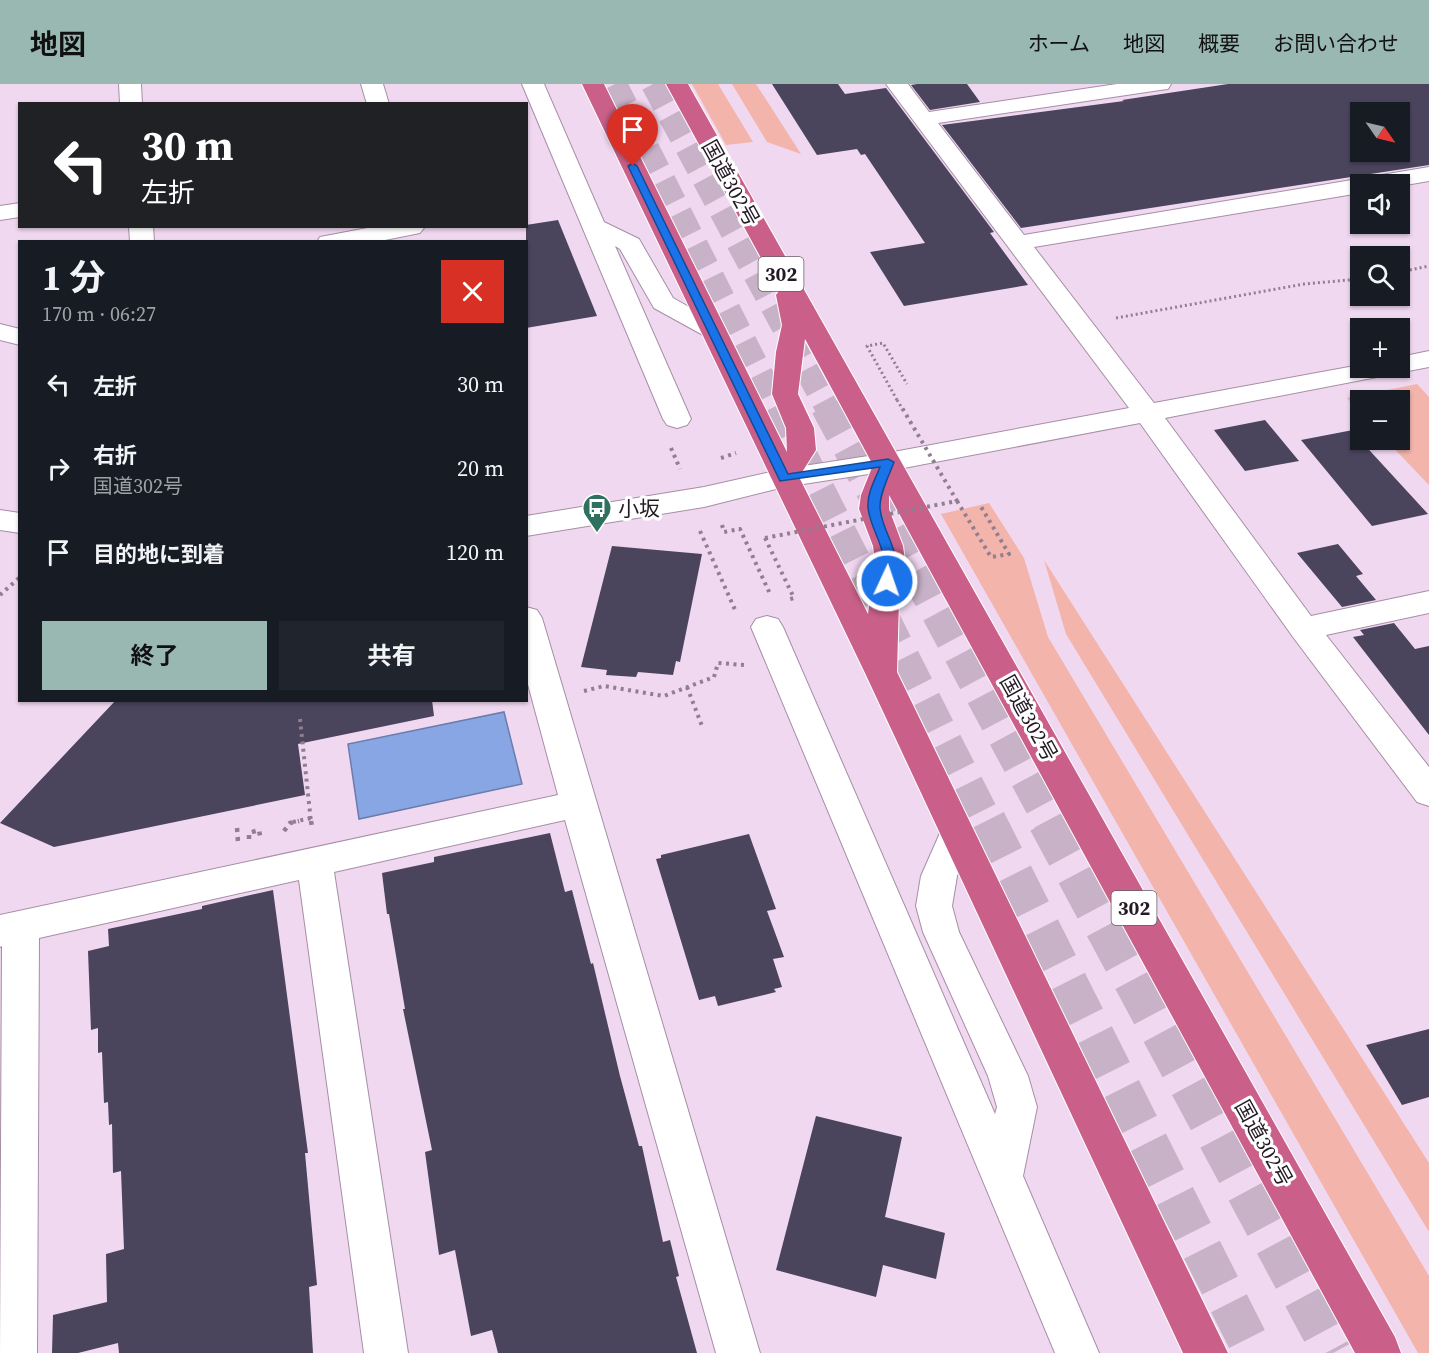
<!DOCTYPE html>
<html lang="ja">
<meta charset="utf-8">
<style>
:root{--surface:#171b24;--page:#20242c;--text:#f1f3f6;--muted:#9ea1a6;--accent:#9ab8b2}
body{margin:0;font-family:"Source Serif 4","Noto Sans JP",serif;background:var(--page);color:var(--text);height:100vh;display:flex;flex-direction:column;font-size:22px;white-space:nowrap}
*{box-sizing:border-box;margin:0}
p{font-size:20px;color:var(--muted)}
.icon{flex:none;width:33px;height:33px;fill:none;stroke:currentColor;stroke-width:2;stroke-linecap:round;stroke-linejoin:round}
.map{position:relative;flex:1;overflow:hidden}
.side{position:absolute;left:18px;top:156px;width:510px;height:462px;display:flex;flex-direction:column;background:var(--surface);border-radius:0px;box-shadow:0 2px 4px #0004}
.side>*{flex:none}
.guide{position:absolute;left:18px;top:18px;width:510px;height:126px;border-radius:0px;box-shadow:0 2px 4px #0004;background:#202124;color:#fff;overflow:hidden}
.needle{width:39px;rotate:124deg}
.tools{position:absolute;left:1350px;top:18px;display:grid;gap:12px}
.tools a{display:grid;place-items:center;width:60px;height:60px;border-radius:0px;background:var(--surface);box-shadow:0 2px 4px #0004;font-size:30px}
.pin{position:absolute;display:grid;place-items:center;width:51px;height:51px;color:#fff;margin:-62px -26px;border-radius:50% 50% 50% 0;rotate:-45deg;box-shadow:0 0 6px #0007}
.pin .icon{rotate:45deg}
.me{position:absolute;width:66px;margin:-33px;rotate:3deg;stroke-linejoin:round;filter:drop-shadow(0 0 4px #0008)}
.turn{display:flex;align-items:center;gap:21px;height:126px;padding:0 24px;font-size:27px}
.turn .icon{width:78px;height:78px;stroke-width:2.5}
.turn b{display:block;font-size:42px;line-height:51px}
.round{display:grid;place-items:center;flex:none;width:63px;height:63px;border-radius:0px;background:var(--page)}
.summary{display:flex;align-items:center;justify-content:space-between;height:102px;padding:0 24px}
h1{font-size:36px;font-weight:700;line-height:45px}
.cta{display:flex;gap:12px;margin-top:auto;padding:12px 24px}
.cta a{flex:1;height:69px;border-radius:0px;background:var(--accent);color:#111;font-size:24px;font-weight:700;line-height:69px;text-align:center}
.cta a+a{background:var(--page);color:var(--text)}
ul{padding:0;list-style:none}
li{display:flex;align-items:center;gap:18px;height:84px;padding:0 24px}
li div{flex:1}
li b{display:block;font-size:22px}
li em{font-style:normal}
header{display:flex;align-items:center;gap:36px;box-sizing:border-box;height:84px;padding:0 30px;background:var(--accent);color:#111}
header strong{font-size:28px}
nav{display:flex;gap:33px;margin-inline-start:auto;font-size:21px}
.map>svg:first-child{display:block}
</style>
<header>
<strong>地図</strong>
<nav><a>ホーム</a><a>地図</a><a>概要</a><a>お問い合わせ</a></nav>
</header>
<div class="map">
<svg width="1429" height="1269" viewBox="0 0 1429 1269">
<rect width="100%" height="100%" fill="#f1d8f1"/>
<g fill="#f2b4ab">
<polygon points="692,0 718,0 753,58 726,61"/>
<polygon points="732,0 756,0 801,70 767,58"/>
<polygon points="1417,300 1429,313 1429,401 1386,356 1400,356 1400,316 1360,316 1360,328 1347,314"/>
<polygon points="989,419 1024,474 1048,553 1429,1192 1429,1269 1418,1269 941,430"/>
<polygon points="1044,476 1429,1079 1429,1148 1066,550"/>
</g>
<polygon fill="#89a6e4" stroke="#6a7caa" stroke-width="1.5" points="504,628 522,700 359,735 348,660"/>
<g fill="#4a445d" fill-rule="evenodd">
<polygon points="772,0 838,0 845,10 886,4 994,148 990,149 1028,201 904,222 870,168 925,159 865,70 861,71 857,65 817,71"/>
<polygon points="917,0 967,0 980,18 930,26 911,1"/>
<path d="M1228,0H1429V81L1021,144L942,41L1124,17L1122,16ZM1360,28H1400V68H1360Z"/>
<polygon points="558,136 597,232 526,244 526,141"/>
<polygon points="1265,336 1299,377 1245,387 1214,346"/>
<polygon points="1353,346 1360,356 1428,430 1372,442 1301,356"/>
<polygon points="1338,460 1363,490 1356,492 1376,516 1342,523 1297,469"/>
<polygon points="612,462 702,470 680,578 676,577 673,591 638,588 636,593 606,591 607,586 581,583"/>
<polygon points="1394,539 1415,565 1429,562 1429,651 1353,553 1364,551 1360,546"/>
<polygon points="116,616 432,616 434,632 298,660 305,711 54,763 0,739"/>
<polygon points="550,749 565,808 572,806 591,880 593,879 620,992 639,1062 642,1062 663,1158 670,1156 679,1192 676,1193 697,1269 498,1269 492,1246 471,1252 455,1166 439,1171 425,1068 432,1066 403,925 405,925 389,830 387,830 382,789 434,778 434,773"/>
<polygon points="749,750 776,825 767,827 784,873 773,875 782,903 774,905 776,908 718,922 715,912 699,916 656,775 661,774 661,771"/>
<polygon points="273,806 308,1069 305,1069 317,1201 309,1203 313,1269 119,1269 118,1259 78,1269 52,1269 53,1231 107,1218 106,1170 124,1165 121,1087 113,1089 112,1040 109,1041 108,1018 104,1019 102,968 98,969 98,944 91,946 88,867 109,862 108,845 202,825 202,822"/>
<polygon points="1429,945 1429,1013 1402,1021 1366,961"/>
<polygon points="816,1032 902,1053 885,1133 945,1149 936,1195 883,1181 876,1213 776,1186"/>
</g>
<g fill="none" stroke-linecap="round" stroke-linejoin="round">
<g stroke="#c8b2c8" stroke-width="24" stroke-dasharray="24 12" stroke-linecap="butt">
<polyline points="615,0 778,324"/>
<polyline points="653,0 827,324"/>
</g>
<g stroke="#c8b2c8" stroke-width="31" stroke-dasharray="31 16" stroke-linecap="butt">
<polyline points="777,322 987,738"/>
<polyline points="826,322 1049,738"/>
</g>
<g stroke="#c8b2c8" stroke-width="40" stroke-dasharray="40 20" stroke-linecap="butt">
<polyline points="986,737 1254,1269"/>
<polyline points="1048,737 1333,1269"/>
</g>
<g stroke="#a68ea6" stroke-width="2">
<g id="minor">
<polygon points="119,0 141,0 142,20 120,20"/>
<polygon points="361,0 383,0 389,20 367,20"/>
<polygon points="522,0 544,0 604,138 639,155 673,214 721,241 725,246 721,251 712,254 703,251 654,224 620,165 615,162 691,335 687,341 677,344 667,341 663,335"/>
<polygon points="886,0 908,0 929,28 1117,0 1171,0 1168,5 1160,6 938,39 1024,151 1429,83 1429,97 1400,102 1360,100 1360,109 1034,163 1154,319 1360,281 1360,284 1400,284 1400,273 1429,267 1429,283 1165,334 1311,532 1429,507 1429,529 1326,551 1429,683 1429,722 1417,718 1293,553 1140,339 888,387 784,403 704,423 526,452 526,432 704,403 784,385 888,369 1129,324"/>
<polygon points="20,119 20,133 0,136 0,122"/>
<polygon points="129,142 153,142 154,158 130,158"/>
<polygon points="378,142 424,144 420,149 375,158 317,158 320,153"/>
<polygon points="0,240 20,245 20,261 0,256"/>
<polygon points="0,426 20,429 20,449 0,446"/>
<polygon points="526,523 537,526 542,534 760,1269 716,1269 565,736 334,788 408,1269 364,1269 299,796 39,854 37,1269 0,1269 2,862 0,863 0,831 558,711 526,593"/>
<polygon points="767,532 778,535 783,543 995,1030 997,1023 988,992 923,848 916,822 921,792 944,740 956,736 968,740 974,750 957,792 952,822 959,848 1028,992 1037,1023 1023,1092 1099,1269 1055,1269 751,543 756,535"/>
</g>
</g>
<g stroke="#fff" stroke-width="2">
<path id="highway" d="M582,0H604L787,368L786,344L772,310L776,268L782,241L776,211L779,207L666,0H688L1395,1253L1401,1269H1355L889,411V425L903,462L905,477L899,516L897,588L1228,1269H1183L865,589ZM805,255L873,381L861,411L859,425L873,462L875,477L868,530L799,393L816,366L814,344L798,310Z"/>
</g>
<g stroke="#907f90" stroke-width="3" stroke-dasharray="2 3" stroke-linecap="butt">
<polyline points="1400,188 1429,182"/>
<polyline points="1116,234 1304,200 1360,195"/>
<polyline points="897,316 867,262 883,259 907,300"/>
</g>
<g stroke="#907f90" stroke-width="4" stroke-dasharray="3 4.5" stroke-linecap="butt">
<polyline points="671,364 680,385"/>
<polyline points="721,374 736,369"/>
<polyline points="957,417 991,473 1009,470 980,421"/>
<polyline points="722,441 724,448 740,445 771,512"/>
<polyline points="700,447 736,528"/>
<polyline points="765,454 794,514 787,516"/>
<polyline points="0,511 20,493"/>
<polyline points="687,603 702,642"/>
<polyline points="584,607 604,602 664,612 714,593 718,579 744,581"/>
<polyline points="300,635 311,738"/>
<polyline points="293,738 311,734"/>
</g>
<g stroke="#907f90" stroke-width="4.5" stroke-dasharray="4 5" stroke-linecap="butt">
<polyline points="311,737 312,743"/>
<polyline points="237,744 238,758"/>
<polyline points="284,747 290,739 299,737"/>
<polyline points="249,755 249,749 259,746 260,752"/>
</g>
<use href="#minor" fill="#fff" fill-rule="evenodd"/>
<use href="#highway" fill="#ca6089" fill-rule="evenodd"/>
<polyline stroke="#907f90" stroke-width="3" stroke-dasharray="2 3" stroke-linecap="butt" points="897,316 902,324"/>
<polyline stroke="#907f90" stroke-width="4" stroke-dasharray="3 4.5" stroke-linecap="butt" points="765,454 957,417 901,322"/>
</g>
<path fill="#1a73e8" stroke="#114b97" stroke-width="1.5" d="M633,79L637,82L788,390L888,375L894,378C889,392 880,408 880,423C881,450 906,468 891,500H882C879,491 884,482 883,472C881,456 869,440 868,423C867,409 875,396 880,383L780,397L628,82Z"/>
<defs>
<g id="bus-pin" transform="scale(1.5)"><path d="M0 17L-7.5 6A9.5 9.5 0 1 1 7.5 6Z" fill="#30705f" stroke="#fff"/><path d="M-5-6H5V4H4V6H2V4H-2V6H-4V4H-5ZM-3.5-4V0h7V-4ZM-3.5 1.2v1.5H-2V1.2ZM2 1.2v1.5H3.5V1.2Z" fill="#fff"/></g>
</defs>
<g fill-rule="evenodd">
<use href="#bus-pin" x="597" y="424"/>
</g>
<g text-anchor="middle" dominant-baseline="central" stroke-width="6" stroke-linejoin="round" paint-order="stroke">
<g fill="#fff" stroke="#655f65" stroke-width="1.5">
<rect x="758.5" y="173" width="45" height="34" rx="4.5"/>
<rect x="1111.5" y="807" width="45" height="34" rx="4.5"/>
</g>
<g font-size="20" font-weight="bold" fill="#231a23">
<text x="781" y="190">302</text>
<text x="1134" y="824">302</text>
</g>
<g font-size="21" fill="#231a23" stroke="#fff">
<text transform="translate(731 99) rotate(61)">国道302号</text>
<text transform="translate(1029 634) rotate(61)">国道302号</text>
<text transform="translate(1264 1059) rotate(61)">国道302号</text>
</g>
<g font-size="21" fill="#231a23" stroke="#fff" text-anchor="start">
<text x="618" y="424">小坂</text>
</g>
</g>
</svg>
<div class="tools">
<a><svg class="needle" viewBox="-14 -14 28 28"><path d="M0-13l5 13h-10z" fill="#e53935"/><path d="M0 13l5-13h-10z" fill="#9ea1a6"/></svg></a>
<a><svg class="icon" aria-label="sound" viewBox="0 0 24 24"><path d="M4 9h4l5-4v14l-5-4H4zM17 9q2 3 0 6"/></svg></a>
<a><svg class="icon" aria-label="search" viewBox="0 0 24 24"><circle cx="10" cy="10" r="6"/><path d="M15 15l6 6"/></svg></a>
<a>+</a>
<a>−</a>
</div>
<div class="pin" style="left:633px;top:82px;background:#d93025"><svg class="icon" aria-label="arrive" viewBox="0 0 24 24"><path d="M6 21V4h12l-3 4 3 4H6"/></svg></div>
<svg class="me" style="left:887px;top:497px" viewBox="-20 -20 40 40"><circle r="17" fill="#1a73e8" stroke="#fff" stroke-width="3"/><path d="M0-11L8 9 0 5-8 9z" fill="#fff"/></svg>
<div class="guide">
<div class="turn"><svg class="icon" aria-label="left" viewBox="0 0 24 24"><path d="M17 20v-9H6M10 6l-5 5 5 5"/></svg><div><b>30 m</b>左折</div></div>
</div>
<section class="side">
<div class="summary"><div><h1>1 分</h1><p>170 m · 06:27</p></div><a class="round" style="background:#d93025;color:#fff"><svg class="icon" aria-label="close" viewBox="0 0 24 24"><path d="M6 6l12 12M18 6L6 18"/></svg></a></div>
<ul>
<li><svg class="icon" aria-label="left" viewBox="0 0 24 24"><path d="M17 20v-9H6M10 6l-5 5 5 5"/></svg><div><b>左折</b></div><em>30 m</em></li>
<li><svg class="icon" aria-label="right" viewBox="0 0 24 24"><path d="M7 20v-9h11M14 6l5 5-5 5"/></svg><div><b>右折</b><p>国道302号</p></div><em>20 m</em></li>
<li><svg class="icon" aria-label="arrive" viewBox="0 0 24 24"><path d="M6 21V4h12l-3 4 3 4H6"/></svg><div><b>目的地に到着</b></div><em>120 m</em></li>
</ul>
<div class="cta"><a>終了</a><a>共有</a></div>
</section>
</div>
